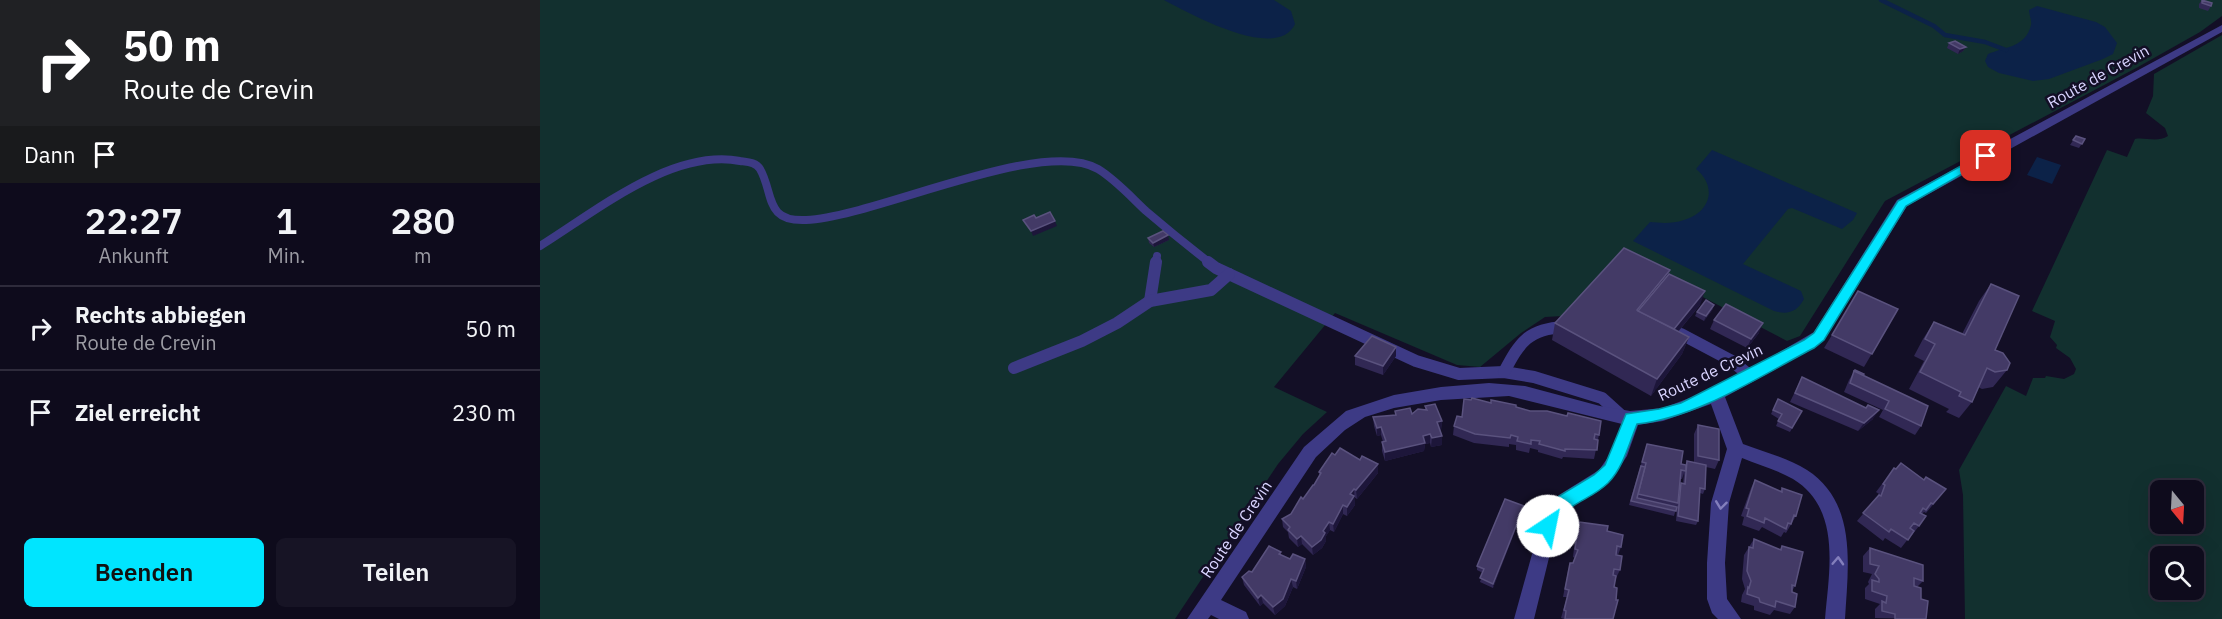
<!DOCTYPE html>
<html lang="de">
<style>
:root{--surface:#0e0b1c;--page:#171425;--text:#f1f3f6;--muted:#9b9ba3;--line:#2e2b3b;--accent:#00e5ff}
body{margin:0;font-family:"IBM Plex Sans",sans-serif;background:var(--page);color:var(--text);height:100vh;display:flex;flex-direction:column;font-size:22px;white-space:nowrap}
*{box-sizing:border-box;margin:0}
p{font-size:20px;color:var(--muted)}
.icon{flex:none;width:33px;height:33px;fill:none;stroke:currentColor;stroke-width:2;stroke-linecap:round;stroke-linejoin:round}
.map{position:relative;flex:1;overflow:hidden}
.side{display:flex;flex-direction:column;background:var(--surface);width:540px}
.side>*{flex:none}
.hud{background:#202124;color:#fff;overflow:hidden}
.needle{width:39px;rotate:162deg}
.buttons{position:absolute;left:1610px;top:480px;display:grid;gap:12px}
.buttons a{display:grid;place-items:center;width:54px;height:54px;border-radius:9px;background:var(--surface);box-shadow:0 6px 24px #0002,0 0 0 2px var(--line);font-size:30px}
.pin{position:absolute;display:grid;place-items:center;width:51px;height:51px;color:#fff;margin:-26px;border-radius:12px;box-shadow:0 3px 9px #0006}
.me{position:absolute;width:66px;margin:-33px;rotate:34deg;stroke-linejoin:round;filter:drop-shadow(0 0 4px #0008)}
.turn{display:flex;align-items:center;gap:21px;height:126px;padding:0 24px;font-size:27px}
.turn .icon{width:78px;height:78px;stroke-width:2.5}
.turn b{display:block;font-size:42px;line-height:51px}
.then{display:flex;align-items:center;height:57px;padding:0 24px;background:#0003;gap:12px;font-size:22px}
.eta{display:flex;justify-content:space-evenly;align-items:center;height:102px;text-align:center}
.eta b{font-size:36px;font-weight:600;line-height:42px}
.button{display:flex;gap:12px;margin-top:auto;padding:12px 24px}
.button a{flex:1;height:69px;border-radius:9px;background:var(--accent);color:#111;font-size:24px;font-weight:600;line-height:69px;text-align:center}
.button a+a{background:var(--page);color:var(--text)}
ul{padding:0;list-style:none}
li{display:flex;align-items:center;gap:18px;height:84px;padding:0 24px;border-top:2px solid var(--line)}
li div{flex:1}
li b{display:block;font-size:22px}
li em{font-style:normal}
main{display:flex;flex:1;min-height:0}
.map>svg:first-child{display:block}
</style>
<main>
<section class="side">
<div class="hud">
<div class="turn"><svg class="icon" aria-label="right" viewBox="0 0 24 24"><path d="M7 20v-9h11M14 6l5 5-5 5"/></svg><div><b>50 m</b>Route de Crevin</div></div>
<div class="then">Dann<svg class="icon" aria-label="arrive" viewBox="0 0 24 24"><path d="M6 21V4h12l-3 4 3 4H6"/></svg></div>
</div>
<div class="eta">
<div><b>22:27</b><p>Ankunft</p></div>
<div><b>1</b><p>Min.</p></div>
<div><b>280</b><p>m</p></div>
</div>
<ul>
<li><svg class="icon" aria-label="right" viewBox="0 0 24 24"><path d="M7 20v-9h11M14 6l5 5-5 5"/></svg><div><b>Rechts abbiegen</b><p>Route de Crevin</p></div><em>50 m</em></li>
<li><svg class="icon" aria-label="arrive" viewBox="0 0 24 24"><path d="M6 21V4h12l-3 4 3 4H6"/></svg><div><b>Ziel erreicht</b></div><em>230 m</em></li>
</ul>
<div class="button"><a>Beenden</a><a>Teilen</a></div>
</section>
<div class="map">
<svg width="1682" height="619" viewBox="0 0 1682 619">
<rect width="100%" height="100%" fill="#130f26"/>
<g fill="#12302f" fill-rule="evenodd">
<polygon points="0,0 1682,0 1682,16 1660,32 1598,67 1345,201 1260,336 1247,341 1082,255 1023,316 1005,317 981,333 940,367 917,365 795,313 734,387 787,412 763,434 738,464 635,619 0,619"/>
<path d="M1682,35V619H1425L1423,495L1419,470L1466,386L1486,396L1493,378H1505L1506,376L1524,379L1534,374L1536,369L1530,358L1516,348L1517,345L1510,337L1515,321L1492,311L1567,150L1587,157L1595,139C1605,137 1617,143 1628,136L1625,128L1606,113L1613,96L1614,74ZM1620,490H1653V524H1620ZM1620,556H1653V590H1620Z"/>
</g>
<g fill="#0c2248">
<path d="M624,0H734L751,11L755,24C737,63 647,12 624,0Z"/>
<path d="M1497,6L1556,22L1565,27L1577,43L1573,54L1563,59L1509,79L1493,81L1459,73L1448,67L1445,61L1448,54C1465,47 1486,47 1491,25C1492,20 1489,15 1489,10Z"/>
<path d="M1172,150L1317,213L1313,220L1302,229L1252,208L1248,209L1203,264L1261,291L1264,299C1257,312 1248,315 1234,311L1093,241L1110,222C1121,223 1132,224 1144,220C1170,213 1178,187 1156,169Z"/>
<polygon points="1497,157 1521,165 1512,184 1487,175"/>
</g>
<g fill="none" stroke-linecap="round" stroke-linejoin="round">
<polyline stroke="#0c2248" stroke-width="4.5" points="1341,0 1394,26 1405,35 1445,42 1466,50"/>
<g stroke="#3d3a85" stroke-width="8">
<path d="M0,246C55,212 132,148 200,161C207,162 216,162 220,169C234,193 224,222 266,220C335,217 502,136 558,169C576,180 591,197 606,211C627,229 648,246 670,263"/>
<polyline points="616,263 617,256"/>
</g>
<g stroke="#3d3a85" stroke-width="12">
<polyline points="668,262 676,268 876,361 919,374 964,372 994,377 1062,398 1083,417"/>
<polyline points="610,301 616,262"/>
<polyline points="1141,334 1192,361 1209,375"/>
<polyline points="474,368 542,341 577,323 610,301 671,290 689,274"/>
<path d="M964,372C980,342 988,329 1024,327"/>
</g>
<path fill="#3d3a85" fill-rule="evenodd" d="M1682,25V32L1367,206L1284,340L1274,348L1185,397L1203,444C1224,452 1248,458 1267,470C1318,503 1308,567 1305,619H1285C1289,571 1302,509 1253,479C1237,470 1219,465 1202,458L1189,503L1185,563L1187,599L1201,619H1178L1172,613L1167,599V563L1171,503L1187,449L1171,404L1123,421L1098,425L1087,456L1071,480L1031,507L1018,521L994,619H974L1004,511L1019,495L1059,470L1071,453L1082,424L969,396L901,400L854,408L825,417L805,430L776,457L681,600L706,612L709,619H679L671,615L668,619H647L764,447L806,411L854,395L901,387L949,383L985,386L1060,406L1090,411L1123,408L1160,394L1226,360L1274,332L1357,200Z"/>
</g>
<g fill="#312854" fill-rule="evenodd">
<polygon points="1662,0 1671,6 1668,11 1659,8 1659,4"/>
<polygon points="1409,43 1426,47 1423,51 1418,54 1407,48"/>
<polygon points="1536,136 1545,139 1539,148 1530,145"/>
<polygon points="608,238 629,240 614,247 609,243"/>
<polygon points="1130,270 1129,274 1160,305 1138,332 1149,337 1142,354 1111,396 1012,340 1015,323"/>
<polygon points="1451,284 1455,350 1467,370 1453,387 1442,389 1438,387 1432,402 1419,418 1406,412 1409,409 1369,389 1384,361 1374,356 1383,339 1394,322 1422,334 1439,301"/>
<polygon points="1173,309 1164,321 1155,316 1157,312"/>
<polygon points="1358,309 1324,367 1284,348 1292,335"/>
<polygon points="1174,320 1219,333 1207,348 1170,329"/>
<polygon points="815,356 856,356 843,375 815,365"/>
<polygon points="1315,370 1381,426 1375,435 1339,417 1343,410 1304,392 1309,380"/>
<polygon points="1262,377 1333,419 1318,431 1250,402"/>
<polygon points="1238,399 1262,411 1250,432 1236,426 1239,419 1231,414"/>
<polygon points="951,403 976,407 1059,435 1054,459 1023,457 1022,459 998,452 998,450 990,448 989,453 976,450 976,445 969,444 969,447 934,443 913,435 914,426 922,417"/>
<polygon points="885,406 902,421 901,430 900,430 902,445 891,447 890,443 885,444 884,451 845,461 842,451 842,442 843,442 841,435 837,436 834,426 833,417 855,415 855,411 872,414 885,410"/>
<path d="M1158,425L1179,460L1175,469L1166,467L1165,489L1163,494L1160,493L1158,521L1156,525L1136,521L1137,505L1134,516L1089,505L1107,444L1141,464L1145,465L1147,461L1154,462V434ZM1144,473L1143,484L1140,485V479H1142Z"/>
<polygon points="1354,468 1406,489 1386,513 1384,512 1382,514 1379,526 1372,535 1372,534 1361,548 1345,538 1343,541 1317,521 1338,496 1339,494 1336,492"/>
<polygon points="779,472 838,473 817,499 814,497 815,505 807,516 803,514 794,532 790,530 786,536 786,541 782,548 773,555 762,544 758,547 749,538 748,532 743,527 742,519 751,514 774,485 779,477"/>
<polygon points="1215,480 1240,491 1242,488 1256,516 1246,533 1244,532 1241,537 1222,527 1219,531 1202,525 1204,517 1201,516 1211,488"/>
<polygon points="984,506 953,588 940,582 943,573 937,570 937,566"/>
<polygon points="1039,522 1067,531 1081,547 1078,555 1076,554 1080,570 1076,578 1074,587 1073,619 1024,619 1021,618 1027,597 1023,597 1028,571 1030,563 1033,563 1035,558 1033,557 1036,531"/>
<polygon points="1214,539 1239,550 1242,546 1255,586 1252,591 1255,607 1250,614 1234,610 1230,615 1214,610 1214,606 1201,602 1202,595 1205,589 1202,579 1204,555"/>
<polygon points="1330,548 1383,581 1377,587 1386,619 1335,618 1335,609 1340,604 1325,599 1325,588 1329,584 1328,582 1332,574 1323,572 1323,556"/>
<polygon points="741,552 741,555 750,559 765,559 766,567 757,589 753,587 745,606 735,615 723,603 720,606 704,585 702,577"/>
</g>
<g fill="#1d163a">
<polygon points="1426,47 1423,51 1418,54 1420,49"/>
<polygon points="515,221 517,226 493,236 491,231"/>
<polygon points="628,235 629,240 614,247 613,243"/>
<polygon points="1130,270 1125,287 1095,314 1097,310"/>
<polygon points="1165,291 1160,305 1126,346 1131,333"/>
<polygon points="1174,305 1173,309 1164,321 1166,316"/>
<polygon points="1223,323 1219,333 1207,348 1211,339"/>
<polygon points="1149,337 1142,354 1111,396 1117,379"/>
<polygon points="856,347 856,356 843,375 843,366"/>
<polygon points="1339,410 1333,419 1318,431 1324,423"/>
<polygon points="902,421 901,430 896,431 897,422"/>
<polygon points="841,427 841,435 837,436 837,428"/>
<polygon points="890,434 890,443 885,444 884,451 845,461 845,452 883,436"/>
<polygon points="902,436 902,445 891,447 892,438"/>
<polygon points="838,464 838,473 817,499 816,490"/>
<polygon points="814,489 815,505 807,516 807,507 810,494"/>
<polygon points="803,505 803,514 794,532 793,524"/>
<polygon points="984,506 983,511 953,588 953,584"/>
<polygon points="789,522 790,530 786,536 786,541 782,548 773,555 772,547"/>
<polygon points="761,536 762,544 758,547 757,539"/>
<polygon points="765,559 766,567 757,589 756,581"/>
<polygon points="751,579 753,587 745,606 735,615 733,607"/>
<polygon points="721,595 723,603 720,606 718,598"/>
</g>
<g fill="#433a66" stroke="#5a527e" stroke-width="1.5">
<polygon points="1662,0 1672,3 1671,6 1662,3"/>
<polygon points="1415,41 1426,47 1420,49 1409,43"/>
<polygon points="1536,136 1545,139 1542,144 1533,140"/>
<polygon points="510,212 515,221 491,231 483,220 494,215 496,218"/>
<polygon points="623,231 628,235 613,243 608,238"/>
<polygon points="1084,248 1130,270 1097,310 1149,337 1117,379 1015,323"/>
<polygon points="1129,274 1165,291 1134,329 1098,311"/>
<polygon points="1451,284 1479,296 1455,350 1463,353 1470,363 1467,370 1455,372 1447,368 1432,402 1419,396 1421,392 1380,372 1395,344 1385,339 1394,322 1425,335"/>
<polygon points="1318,291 1358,309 1332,354 1292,335"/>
<polygon points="1166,300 1174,305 1166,316 1157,312"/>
<polygon points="1186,304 1223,323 1211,339 1174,320"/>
<polygon points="832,336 856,347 843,366 815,356"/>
<polygon points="1315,370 1324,374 1323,376 1314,371"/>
<polygon points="1314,371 1388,406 1381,426 1345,409 1349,401 1310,383"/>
<polygon points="1262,377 1326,408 1328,405 1339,410 1324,423 1255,393"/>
<polygon points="932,398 951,403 951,400 976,405 976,407 990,411 1007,411 1027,416 1028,413 1061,421 1059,435 1055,434 1054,439 1058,440 1057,450 1025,449 1025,451 999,444 1000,441 991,440 991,444 977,441 978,437 971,435 970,438 935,434 914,426 917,416 922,417 924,399 931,400"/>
<polygon points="1238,399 1262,411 1252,428 1238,421 1242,414 1233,410"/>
<polygon points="895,404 902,421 897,422 902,436 892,438 890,434 883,436 885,443 845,452 842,442 846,441 841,427 837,428 833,417 856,415 855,411 870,408 872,414 878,409 887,410 885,406"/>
<polygon points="1158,425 1179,429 1179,460 1158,456"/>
<polygon points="1107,444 1143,451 1141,464 1146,465 1146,471 1141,470 1138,503 1098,494 1106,463 1102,462"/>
<polygon points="800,448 820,460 822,456 838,464 816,490 814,489 810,494 814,496 807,507 803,505 793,524 789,522 783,531 785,533 781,540 772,547 761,536 757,539 748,530 750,527 742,519 751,514 761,497 763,499 773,485 774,485 781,473 779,472 792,453 795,455"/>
<polygon points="1147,461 1166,465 1165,489 1160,488 1158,521 1138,516 1141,483 1145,484"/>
<polygon points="1361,463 1384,480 1386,477 1406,489 1393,504 1391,503 1386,510 1383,508 1380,513 1386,516 1379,526 1374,523 1370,528 1374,531 1368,540 1351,529 1349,532 1323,513 1339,495 1341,496 1345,485 1343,484 1354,468 1356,469"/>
<polygon points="1101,466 1105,467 1097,498 1137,507 1136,511 1091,501"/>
<polygon points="1215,480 1242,492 1242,488 1262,495 1256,516 1254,515 1251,524 1248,523 1246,529 1225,518 1224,523 1207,516 1209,509 1206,508"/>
<polygon points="965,499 984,506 953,584 940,578 944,569 937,566"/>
<polygon points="1039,522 1068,526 1067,531 1083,535 1081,547 1077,546 1076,555 1082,556 1080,570 1074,569 1073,575 1076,576 1074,587 1077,588 1076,600 1078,600 1073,619 1025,619 1026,611 1024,610 1029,590 1025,589 1030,563 1033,563 1038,550 1035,549"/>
<polygon points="1214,539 1241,550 1242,546 1263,552 1255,586 1252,585 1252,592 1257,594 1255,607 1236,601 1235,607 1220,602 1219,598 1207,594 1208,587 1209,588 1211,581 1207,571 1209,547 1213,548"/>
<polygon points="729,546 741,552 739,554 750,559 753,554 765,559 756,581 751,579 743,599 733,607 721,595 718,598 702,577 709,571 712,572"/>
<polygon points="1330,548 1383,565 1383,581 1374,578 1374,586 1381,588 1381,599 1388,601 1386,619 1355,619 1355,614 1342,611 1342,601 1346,603 1347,596 1332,591 1332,580 1339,582 1339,579 1335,574 1339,566 1330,564"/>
</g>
<defs><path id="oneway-chevron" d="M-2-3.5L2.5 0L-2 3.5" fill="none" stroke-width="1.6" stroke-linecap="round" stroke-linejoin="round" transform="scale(1.5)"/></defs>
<g stroke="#837fbc">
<use href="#oneway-chevron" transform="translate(1181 505) rotate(97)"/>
<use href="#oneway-chevron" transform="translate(1298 561) rotate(-87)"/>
</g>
<path fill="#00e5ff" stroke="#0095a6" stroke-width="1.5" d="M1446,152L1451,156L1450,158L1366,206L1284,340L1274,348C1220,376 1157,418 1097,424C1089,444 1083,468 1068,483C1046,504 1029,498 1014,531L1008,533L1002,531L999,526L1008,507L1019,496L1054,475L1065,465L1086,414L1119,409L1141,403L1264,340L1274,333L1358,201Z"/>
<g text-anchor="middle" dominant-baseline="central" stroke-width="5" stroke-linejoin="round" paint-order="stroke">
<g font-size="16" fill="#d9d4ff" stroke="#130f26">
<text transform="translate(1558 76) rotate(-29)">Route de Crevin</text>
<text transform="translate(1170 372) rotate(-25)">Route de Crevin</text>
<text transform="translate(696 529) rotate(-56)">Route de Crevin</text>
</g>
</g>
</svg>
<div class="buttons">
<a><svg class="needle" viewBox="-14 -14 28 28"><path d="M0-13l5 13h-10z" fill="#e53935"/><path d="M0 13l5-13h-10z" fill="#9b9ba3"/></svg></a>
<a><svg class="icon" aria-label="search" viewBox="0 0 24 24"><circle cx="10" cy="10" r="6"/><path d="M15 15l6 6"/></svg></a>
</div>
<div class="pin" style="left:1446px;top:156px;background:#d93025"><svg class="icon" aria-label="arrive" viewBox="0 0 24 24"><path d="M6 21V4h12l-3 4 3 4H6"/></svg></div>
<svg class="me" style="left:1008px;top:526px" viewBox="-20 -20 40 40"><circle r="19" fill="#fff"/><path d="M0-13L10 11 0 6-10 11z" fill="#00e5ff"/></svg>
</div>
</main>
